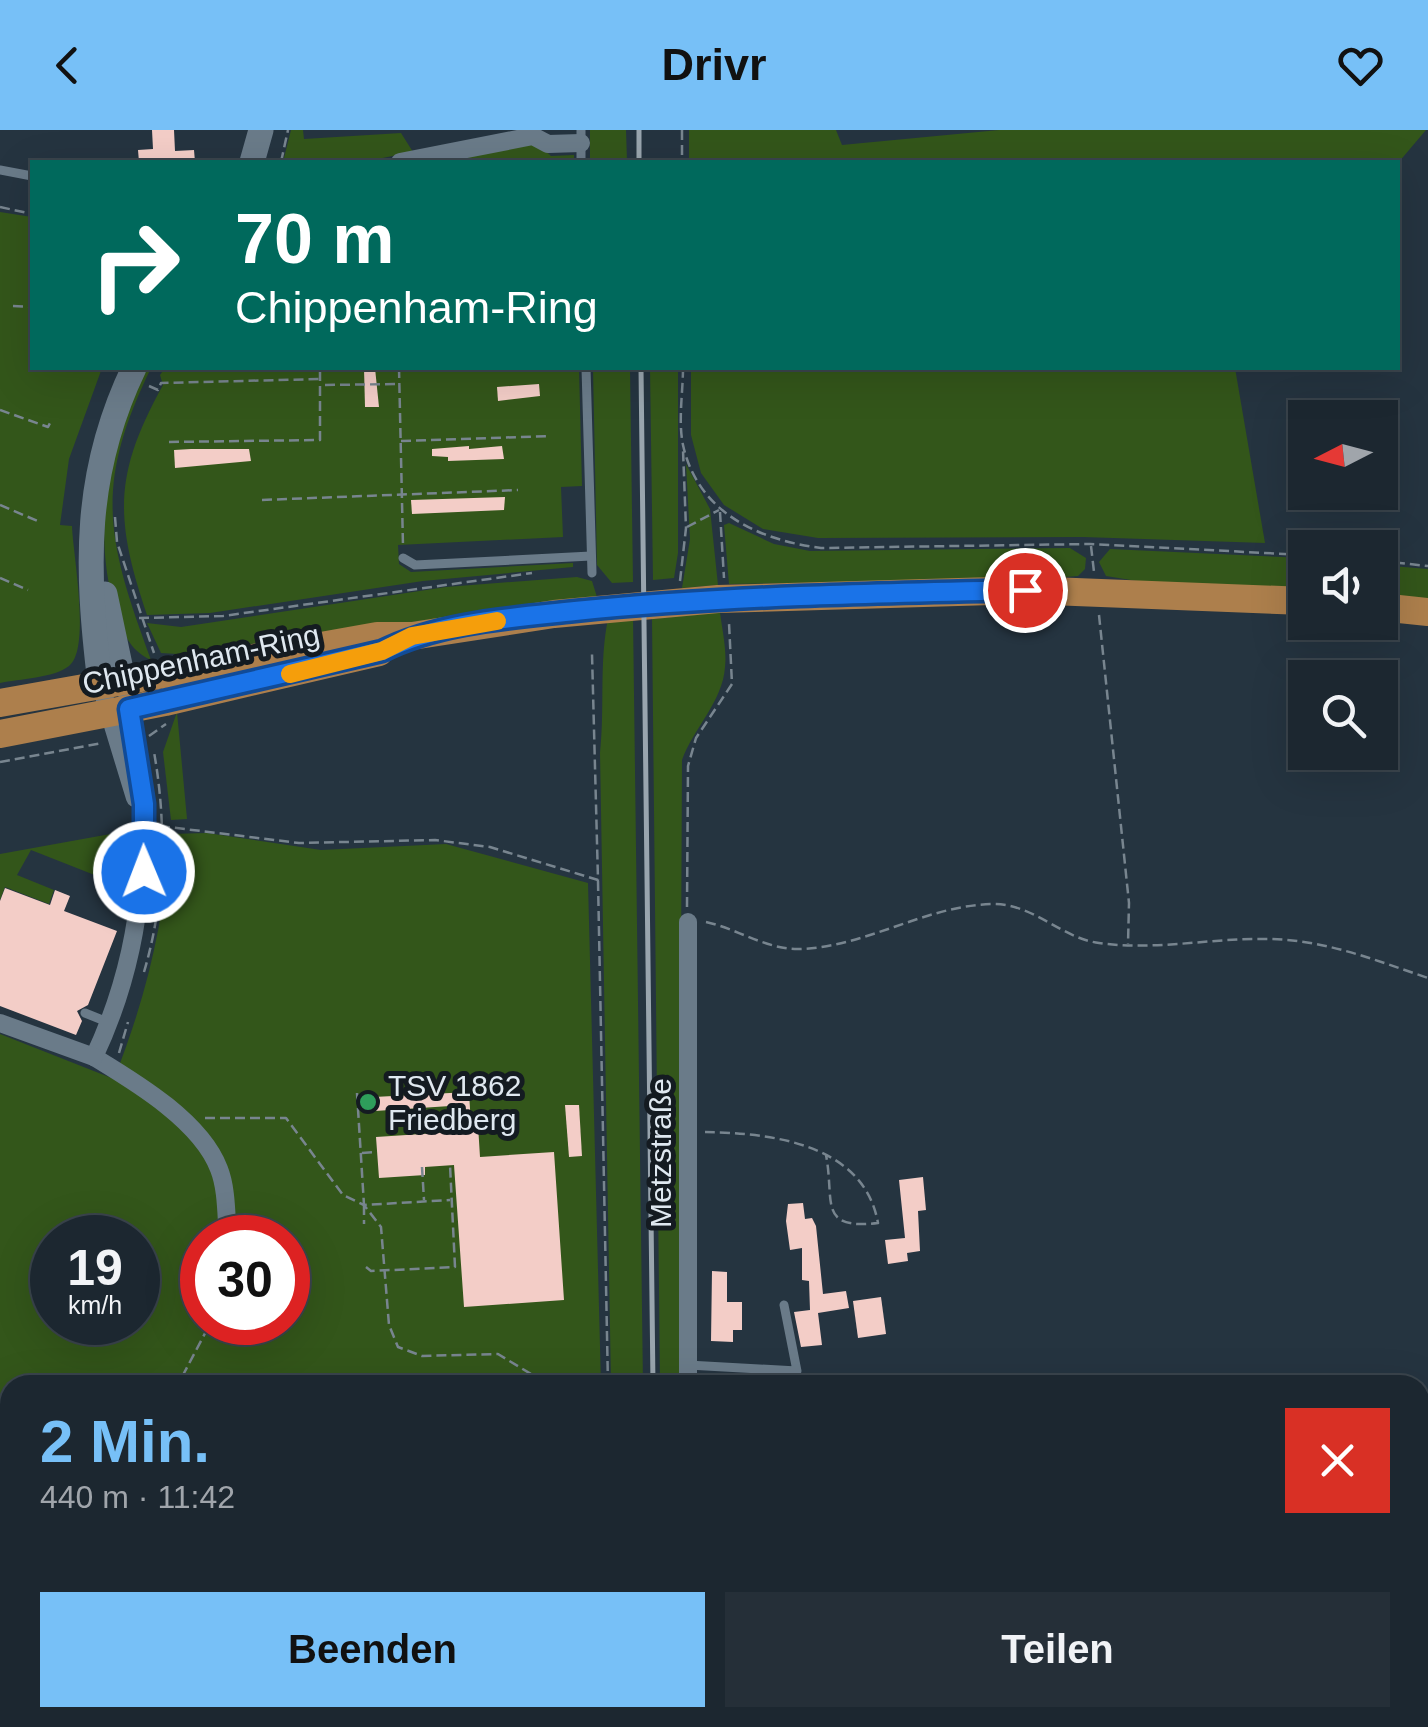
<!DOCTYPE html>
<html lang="de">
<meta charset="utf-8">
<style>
:root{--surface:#1c2730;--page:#252f38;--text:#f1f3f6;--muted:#a0a5ab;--line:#3a444c;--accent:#77c0f7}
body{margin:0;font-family:Helvetica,sans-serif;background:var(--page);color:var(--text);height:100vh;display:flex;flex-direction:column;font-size:38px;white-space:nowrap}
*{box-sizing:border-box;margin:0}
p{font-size:32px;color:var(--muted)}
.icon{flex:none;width:55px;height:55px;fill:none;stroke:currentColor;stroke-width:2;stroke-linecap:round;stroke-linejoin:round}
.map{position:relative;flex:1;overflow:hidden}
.side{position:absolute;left:0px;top:1245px;width:1430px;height:352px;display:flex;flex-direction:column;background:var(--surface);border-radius:30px 30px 0 0;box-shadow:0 10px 40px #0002,0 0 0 2px var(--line)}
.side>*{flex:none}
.banner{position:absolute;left:30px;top:30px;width:1370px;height:210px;border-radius:0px;box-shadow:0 10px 40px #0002,0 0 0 2px var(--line);background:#00695c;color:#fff;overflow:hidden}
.needle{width:65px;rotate:264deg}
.fabs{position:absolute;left:1288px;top:270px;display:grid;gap:20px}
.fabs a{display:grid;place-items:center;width:110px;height:110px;border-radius:0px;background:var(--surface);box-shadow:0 10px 40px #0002,0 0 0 2px var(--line);font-size:50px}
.speed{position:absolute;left:30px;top:1085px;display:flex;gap:20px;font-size:50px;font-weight:700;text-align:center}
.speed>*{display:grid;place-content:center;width:130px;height:130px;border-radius:50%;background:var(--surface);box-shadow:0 10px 40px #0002,0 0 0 2px var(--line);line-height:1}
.speed small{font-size:25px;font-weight:400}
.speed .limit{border:15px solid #d22;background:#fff;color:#111}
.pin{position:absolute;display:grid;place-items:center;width:85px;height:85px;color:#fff;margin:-42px;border:5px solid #fff;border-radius:50%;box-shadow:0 2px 10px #0007}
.me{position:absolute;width:110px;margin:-55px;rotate:359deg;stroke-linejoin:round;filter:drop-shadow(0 0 8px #0008)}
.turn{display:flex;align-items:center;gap:35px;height:210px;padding:0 40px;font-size:45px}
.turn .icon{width:130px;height:130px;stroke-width:2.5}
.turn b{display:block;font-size:70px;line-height:85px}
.round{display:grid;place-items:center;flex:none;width:105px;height:105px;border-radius:0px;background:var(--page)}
.summary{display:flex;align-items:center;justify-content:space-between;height:170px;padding:0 40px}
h1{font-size:60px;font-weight:800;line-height:75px;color:var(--accent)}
.button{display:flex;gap:20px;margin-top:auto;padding:20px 40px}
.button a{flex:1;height:115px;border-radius:0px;background:var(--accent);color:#111;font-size:40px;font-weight:800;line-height:115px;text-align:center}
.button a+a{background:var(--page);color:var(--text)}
header{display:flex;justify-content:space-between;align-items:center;height:130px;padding:0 40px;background:var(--accent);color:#111;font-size:45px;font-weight:800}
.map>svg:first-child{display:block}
</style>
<header><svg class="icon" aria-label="back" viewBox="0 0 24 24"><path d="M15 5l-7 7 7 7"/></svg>Drivr<svg class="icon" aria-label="heart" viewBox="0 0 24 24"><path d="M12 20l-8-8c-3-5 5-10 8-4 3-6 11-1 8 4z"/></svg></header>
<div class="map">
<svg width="1428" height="1597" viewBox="0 0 1428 1597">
<rect width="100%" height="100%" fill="#253440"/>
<g fill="#33561a" fill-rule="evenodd">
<polygon points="291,0 303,0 304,9 401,3 413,22 362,32 283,32"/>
<polygon points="590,0 626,0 627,32 590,32"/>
<polygon points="689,0 836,0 842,15 999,0 1426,0 1398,33 689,32"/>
<polygon points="536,12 551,26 574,25 574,32 424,32"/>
<path d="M0,82L32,87V238H102L69,329L60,395L72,396C73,425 91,519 69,536C54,548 19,549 0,553Z"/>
<path d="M147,238H151C93,357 107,410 151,530C128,519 124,503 116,481C90,401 110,310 147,238Z"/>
<path d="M165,238H579L582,356L561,357L563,407L398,415L399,434L411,442L573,433V437L423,451L210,483L147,485C115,390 113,345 163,255L160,245Z"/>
<polygon points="593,238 630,238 633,452 612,453 597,435"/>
<polygon points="650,238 678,238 678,423 674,448 653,450"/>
<polygon points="691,238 1235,238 1265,413 1083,407 818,408 763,399 724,375 701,343 691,305"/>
<polygon points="686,334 710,379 718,455 682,458 690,409"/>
<polygon points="729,393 774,414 810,421 1070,418 1086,428 1085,439 1078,446 1044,449 729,454 724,395"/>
<polygon points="1110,419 1305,428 1305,460 1143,452 1106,446 1099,432"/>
<polygon points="1380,435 1428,439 1428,470 1380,464"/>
<polygon points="577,447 592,451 597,467 177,524 161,523 147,493 181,497 446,457"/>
<path d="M720,482C722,499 727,520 725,537C723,571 693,599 682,630L679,1255H660L652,489Z"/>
<path d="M633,487L643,1255H611L600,623C605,578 599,532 608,489Z"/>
<polygon points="177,582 187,689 171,690 163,622"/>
<polygon points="127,701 125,757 31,720 17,745 54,760 49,774 5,757 0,770 0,724"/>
<path d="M207,703L321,720L446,714L588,753L601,1255H10V1483L0,1484V904L114,949C145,870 166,790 169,704ZM52,1108H138V1192H52ZM202,1108H288V1192H202Z"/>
</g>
<g fill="#f3cdc7">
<polygon points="152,0 174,0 175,21 194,20 195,32 139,32 138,20 153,19"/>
<polygon points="364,238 375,238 379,277 365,277"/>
<polygon points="539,254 540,266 498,271 497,257"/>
<polygon points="469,316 469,319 502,316 504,329 448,331 448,327 432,326 432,319"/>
<polygon points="191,319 249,319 251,331 175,338 174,320"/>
<polygon points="505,367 504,380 412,384 411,370"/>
<polygon points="5,758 50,775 55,760 70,766 64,781 117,801 88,875 77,881 82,891 76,905 0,876 0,771"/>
<polygon points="469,962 471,995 478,995 480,1027 554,1022 564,1170 464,1177 454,1035 425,1037 425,1045 379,1048 376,1007 452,1002 450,976 375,981 374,967"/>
<polygon points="565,975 579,975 582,1026 569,1027"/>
<polygon points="923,1047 926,1080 918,1081 920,1121 907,1123 908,1131 888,1134 885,1110 905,1108 899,1050"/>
<polygon points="803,1073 805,1089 812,1088 816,1096 823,1164 846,1161 849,1178 818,1183 822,1215 801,1217 794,1182 810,1180 809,1151 802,1150 802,1118 790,1120 786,1091 788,1074"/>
<polygon points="712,1141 727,1142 727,1172 742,1172 742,1200 733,1200 733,1212 711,1211"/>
<polygon points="881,1167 886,1204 858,1208 853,1171"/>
</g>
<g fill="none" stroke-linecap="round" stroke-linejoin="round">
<g stroke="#78858f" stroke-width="2.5" stroke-dasharray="10 5" stroke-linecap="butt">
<polyline points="682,0 682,32"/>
<polyline points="281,32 288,0"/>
<polyline points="0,77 32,84"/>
<polyline points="13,176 32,177"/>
<polyline points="399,238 403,416"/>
<path d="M683,238C683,262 678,291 683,315C698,383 759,410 821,418L1090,414L1305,425"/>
<polyline points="325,255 397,254"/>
<polyline points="149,256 158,260 161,253 320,249"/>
<polyline points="0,280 48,297 50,293"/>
<polyline points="401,311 550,306"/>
<polyline points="169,312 320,310 320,238"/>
<polyline points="262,370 518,360"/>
<polyline points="0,375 40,392"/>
<polyline points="720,382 724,448"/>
<polyline points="115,387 117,412 154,523"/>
<polyline points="687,397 719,380"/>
<polyline points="1091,416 1094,442"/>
<polyline points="1380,431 1428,436"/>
<polyline points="0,448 28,460"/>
<polyline points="680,451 686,398 683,320"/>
<polyline points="1099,485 1129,773 1128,814"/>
<polyline points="139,488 223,486 532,443"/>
<polyline points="149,606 166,594"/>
<polyline points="0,632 102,613"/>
<polyline points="160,696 299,713 435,710 490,717 598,750 592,524"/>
<polyline points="598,751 608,1255"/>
<polyline points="687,777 688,636 696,608 732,554 729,493"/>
<path d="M706,792C738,799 767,820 800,819C867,817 926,775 993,774C1034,774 1061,808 1099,813C1155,821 1210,808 1266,809C1323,809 1375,830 1428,848"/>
<path d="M144,842C165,771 167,695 154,622"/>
<polyline points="119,923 128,892"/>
<polyline points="357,963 364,1075 450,1070"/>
<polyline points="205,988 286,988 343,1065 364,1075 381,1097 389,1195 398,1217 422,1226 498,1224 549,1255"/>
<path d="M705,1002C772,1003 864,1014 878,1093C817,1100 835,1072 826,1025"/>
<polyline points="362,1023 377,1022"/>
<polyline points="422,1037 424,1070"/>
<polyline points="364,1075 364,1094"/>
<polyline points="366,1137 371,1141 455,1137 450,1035"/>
<polyline points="297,1141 299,1171"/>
<polyline points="170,1255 183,1245 211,1192"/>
<polyline points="817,1588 825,1593"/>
<polyline points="788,1591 811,1588"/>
</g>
<g stroke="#6a7b89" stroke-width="9">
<polyline points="581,0 581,32"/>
<polyline points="0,40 32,46"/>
<polyline points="586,238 592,443"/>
<polyline points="403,428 415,435 591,426"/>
<polyline points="85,883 110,893"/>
<polyline points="688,1235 797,1241 784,1175"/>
</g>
<g stroke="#6a7b89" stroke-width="18">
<polyline points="400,32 533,6 548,14 581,13"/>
<polyline points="100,553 135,668"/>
<path d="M127,569C152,694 149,810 94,927C135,952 201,991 219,1039C227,1059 226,1086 228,1108"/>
<polyline points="688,792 688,1255"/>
<polyline points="0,893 94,927"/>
<polyline points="616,1588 616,1597"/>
<polyline points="765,1588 774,1597"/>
<polyline points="840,1588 853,1597"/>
<polyline points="692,1597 692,1588"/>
<polyline points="909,1597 961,1588"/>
</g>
<g stroke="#6a7b89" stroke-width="25">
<polyline points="252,32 261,0"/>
<polyline points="105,464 123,549"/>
<path d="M100,553C86,438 83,344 134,238"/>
</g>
<g stroke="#ad7f4c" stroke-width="28">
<polyline points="1380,477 1428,482"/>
<polyline points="0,573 377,506 412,506 554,484 718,469 1025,460 1305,471"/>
<polyline points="0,604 165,572 379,522"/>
</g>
<g stroke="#99a5ae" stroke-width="5">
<polyline points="639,0 639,32"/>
<polyline points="641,238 653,1255"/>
<polyline points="656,1588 656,1597"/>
</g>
</g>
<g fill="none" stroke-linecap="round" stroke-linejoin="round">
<g stroke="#114b97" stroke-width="25">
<path id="route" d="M144,742V674L129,579L382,521C440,492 511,488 575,481C725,466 875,463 1025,460"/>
</g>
<use href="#route" stroke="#1a73e8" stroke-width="18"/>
<polyline stroke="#f59e0b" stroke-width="18" points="290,544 382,521 412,506 497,491"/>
</g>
<circle fill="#2e9e5b" stroke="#141b21" stroke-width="4" cx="368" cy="972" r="10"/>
<g text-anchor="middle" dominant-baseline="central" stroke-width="10" stroke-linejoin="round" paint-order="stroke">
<g font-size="30" fill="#dfe8f0" stroke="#141b21">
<text transform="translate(201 529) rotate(-12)">Chippenham-Ring</text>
<text transform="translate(660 1023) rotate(-90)">Metzstraße</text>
</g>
<g font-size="30" fill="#dfe8f0" stroke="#141b21" text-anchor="start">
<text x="388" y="955">TSV 1862<tspan x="388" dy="34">Friedberg</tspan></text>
</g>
</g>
</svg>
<div class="fabs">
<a><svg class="needle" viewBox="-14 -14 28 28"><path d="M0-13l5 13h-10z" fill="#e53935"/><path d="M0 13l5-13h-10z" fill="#a0a5ab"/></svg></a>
<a><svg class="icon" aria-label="sound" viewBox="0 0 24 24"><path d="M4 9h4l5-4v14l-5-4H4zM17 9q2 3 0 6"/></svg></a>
<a><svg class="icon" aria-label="search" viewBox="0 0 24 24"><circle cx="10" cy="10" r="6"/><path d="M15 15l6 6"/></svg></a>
</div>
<div class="speed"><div>19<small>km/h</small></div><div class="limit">30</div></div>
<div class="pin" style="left:1025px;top:460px;background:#d93025"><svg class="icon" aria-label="arrive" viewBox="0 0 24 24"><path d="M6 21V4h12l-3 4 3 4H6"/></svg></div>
<svg class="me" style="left:144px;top:742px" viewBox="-20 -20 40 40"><circle r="17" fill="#1a73e8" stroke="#fff" stroke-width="3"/><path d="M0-11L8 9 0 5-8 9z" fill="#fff"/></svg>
<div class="banner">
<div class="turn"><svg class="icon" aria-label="right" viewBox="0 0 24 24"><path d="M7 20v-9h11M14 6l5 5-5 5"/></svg><div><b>70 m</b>Chippenham-Ring</div></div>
</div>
<section class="side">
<div class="summary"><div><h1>2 Min.</h1><p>440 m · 11:42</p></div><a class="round" style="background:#d93025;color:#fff"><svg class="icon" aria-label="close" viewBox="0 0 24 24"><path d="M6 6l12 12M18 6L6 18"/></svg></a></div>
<div class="button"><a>Beenden</a><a>Teilen</a></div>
</section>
</div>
